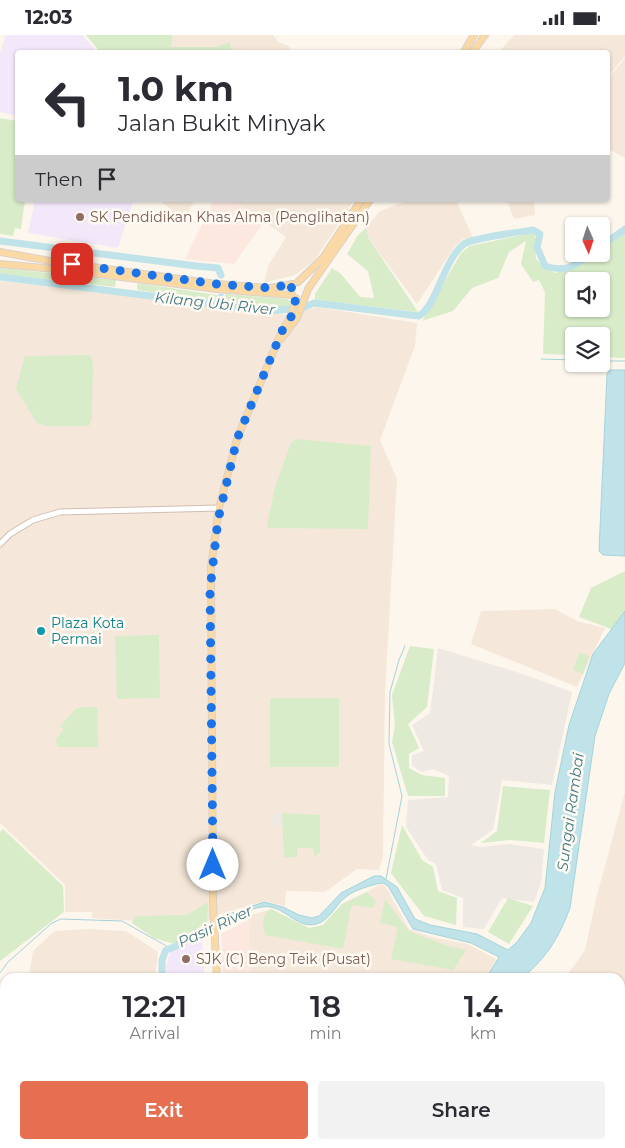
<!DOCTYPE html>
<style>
:root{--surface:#fff;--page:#f2f2f3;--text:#2b2b33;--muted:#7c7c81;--accent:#e76f51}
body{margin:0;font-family:Montserrat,sans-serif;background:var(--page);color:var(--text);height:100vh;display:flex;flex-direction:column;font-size:19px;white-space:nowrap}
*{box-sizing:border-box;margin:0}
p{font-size:16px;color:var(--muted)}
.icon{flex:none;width:28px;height:28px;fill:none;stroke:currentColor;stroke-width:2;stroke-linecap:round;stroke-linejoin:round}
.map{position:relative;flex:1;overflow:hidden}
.side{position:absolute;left:0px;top:938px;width:625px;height:176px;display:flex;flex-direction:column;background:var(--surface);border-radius:15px 15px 0 0;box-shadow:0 1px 4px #0004}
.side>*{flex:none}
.banner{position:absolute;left:15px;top:15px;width:595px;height:152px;border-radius:5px;box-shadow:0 1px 4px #0004;background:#fff;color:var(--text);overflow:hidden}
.needle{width:32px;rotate:177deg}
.controls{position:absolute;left:565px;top:182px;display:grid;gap:10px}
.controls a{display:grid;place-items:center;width:45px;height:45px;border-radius:5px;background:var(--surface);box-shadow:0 1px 4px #0004;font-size:25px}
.pin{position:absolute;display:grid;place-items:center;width:42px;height:42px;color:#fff;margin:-21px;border-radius:10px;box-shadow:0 2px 8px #0006}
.me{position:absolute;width:55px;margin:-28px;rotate:0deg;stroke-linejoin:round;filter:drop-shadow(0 0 4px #0008)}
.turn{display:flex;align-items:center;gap:18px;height:105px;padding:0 20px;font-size:22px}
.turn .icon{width:65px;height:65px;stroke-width:2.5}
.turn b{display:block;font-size:35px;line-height:42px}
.then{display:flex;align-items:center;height:48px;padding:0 20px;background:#0003;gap:10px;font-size:19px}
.eta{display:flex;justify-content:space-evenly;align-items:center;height:85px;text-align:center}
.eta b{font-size:30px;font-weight:600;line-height:35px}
.action{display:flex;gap:10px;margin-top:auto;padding:10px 20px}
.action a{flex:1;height:58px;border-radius:5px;background:var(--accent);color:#fff;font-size:20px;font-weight:600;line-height:58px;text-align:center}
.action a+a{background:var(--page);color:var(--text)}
.status{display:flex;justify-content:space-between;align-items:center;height:35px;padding:0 25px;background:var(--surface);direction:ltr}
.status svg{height:14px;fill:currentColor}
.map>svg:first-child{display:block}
</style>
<div class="status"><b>12:03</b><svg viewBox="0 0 49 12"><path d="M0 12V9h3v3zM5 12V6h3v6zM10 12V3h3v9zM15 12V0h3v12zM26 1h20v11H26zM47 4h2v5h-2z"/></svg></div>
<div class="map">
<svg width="625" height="1113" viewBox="0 0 625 1113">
<rect width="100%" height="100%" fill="#fdf6ec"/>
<g fill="#f5e8da">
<polygon points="173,0 273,0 278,7 289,11 289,17 232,17 230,7 214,12 171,12"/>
<polygon points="514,0 625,0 625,21 608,42 608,18 499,17"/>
<polygon points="625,23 625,123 608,114 608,44"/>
<polygon points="159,165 195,165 184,184"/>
<polygon points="232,165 354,165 315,225 295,240 264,248 268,231 286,202"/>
<polygon points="409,165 456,165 473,203 463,204 455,211 417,269 369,204 366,193 380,176"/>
<polygon points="507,165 534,165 535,180 514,184"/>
<polygon points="0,246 289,280 317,272 417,288 415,311 380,405 397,444 385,659 383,821 379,835 357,834 325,857 286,856 285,871 264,866 217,880 175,909 154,903 132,888 134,886 92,883 92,877 65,877 65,850 0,788"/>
<polygon points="555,574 577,586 605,593 577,652 471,609 481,576"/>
<polygon points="625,757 625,1064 620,1068 620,942 566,942 585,915 596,864"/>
<polygon points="382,849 386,852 409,894 432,902 468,909 496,924 487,942 250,942 248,881 271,874 309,893 323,891 342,869"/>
<polygon points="88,894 126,896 158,917 155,942 29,942 33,916 55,896"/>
<polygon points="5,1062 5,1106 0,1107 0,1064"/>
<polygon points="275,1109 371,1109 354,1113 277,1113"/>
<polygon points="374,1109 407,1109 405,1113 375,1113"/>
</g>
<g fill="#fde8e0">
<polygon points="214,165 232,165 264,187 234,229 185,224"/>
<polygon points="248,885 250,942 223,942 221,899"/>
<polygon points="151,1109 216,1109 215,1113 159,1113"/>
</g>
<g fill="#efe9e4">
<polygon points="438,613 523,639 572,657 552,750 502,745 493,795 471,810 480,812 509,809 544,814 541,848 534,867 502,863 484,894 463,892 463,863 442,855 436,829 428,825 406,792 408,765 448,762 449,741 433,734 422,737 412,731 412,720 424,716 412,690 430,678"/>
<polygon points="281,778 281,791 273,792 272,782 276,779"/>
</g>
<g fill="#f3e8fa">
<polygon points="6,0 82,0 97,17 18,18 17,81 0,77 0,17"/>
<polygon points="35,165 130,165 133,167 118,213 28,198"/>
<polygon points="199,900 202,903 204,942 167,942 166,931 171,916"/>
</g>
<g fill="#d8ecc9" fill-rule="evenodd">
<polygon points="86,0 173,0 171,12 214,12 230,7 232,17 100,17"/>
<polygon points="0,83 17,86 18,165 25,165 21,194 15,193 13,201 0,199"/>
<polygon points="366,193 369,204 418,277 315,265 315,259 332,233 341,239 360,262 374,263 368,236 347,219 358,200"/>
<path d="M625,197V323L601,322V301H574V320L543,319L545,257L539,245L533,247L521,229L526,206L509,217L498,243L472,253L453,276L422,286L461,218L470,211L531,198L535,199L536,224L545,234L555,238L581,230L592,219H601V212ZM574,246H601V274H574Z"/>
<polygon points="0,233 116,245 115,252 0,239"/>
<polygon points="137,248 217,260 217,266 137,255"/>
<polygon points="225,259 287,264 291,267 291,271 283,274 225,266"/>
<polygon points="90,320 93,328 92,383 89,391 46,391 37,388 16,354 25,321"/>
<polygon points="296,404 371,411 368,494 269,493 267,490 275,452 291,408"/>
<polygon points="625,536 625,576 611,594 579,582 591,553"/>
<polygon points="159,600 160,663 117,664 115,601"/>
<polygon points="410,611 434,614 427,672 408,689 419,713 409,719 409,733 422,740 445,743 445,761 408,761 392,707 395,691 392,660"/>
<polygon points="579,618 589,621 583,639 573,635"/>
<rect x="270" y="663" width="69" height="69"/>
<polygon points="85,672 97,672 98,712 57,712 56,704 64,695 60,691 77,673"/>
<polygon points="503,751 550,755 544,808 511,805 481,808 497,796"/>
<polygon points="282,778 320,780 320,817 316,821 314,821 313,813 297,813 297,822 284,822"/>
<polygon points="402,790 422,825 433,832 438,856 457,863 456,890 424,881 391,838"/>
<polygon points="3,794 63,851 64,877 0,926 0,797"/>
<polygon points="367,857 376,866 373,873 353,870 351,872 343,914 265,900 263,889 265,879 271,874 309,893 323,890 342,869"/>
<polygon points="508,863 533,871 509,909 488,897"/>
<polygon points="385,864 409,896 448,911 466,915 453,935 391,924 398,892 380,888"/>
<polygon points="208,867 207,887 175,909 154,903 132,888 135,881 187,880"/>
<polygon points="625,1013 625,1061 620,1065 620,1020"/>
<polygon points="232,1109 275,1109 277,1113 222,1113"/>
<polygon points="458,1109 522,1109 525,1113 448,1113"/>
</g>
<g fill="#bfe3e8" stroke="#a5d3da">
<polygon points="610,335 625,335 625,521 603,520 599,516 607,339"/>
<path d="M625,576V628L609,659L595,701L570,873C558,904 548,920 524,942H487L499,922L471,908L413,894L388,851L383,848C373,849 355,855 347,861C336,868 330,886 316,889C299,894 286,874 270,872C254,869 230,885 218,894V889L232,878L264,867L283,872L299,880L312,883L319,881L341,858L374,841H381L397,852L415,884L430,890L477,899L508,915L517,907L531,888L545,853L555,757L569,690L593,619Z"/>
<polygon points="625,1074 625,1111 622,1113 525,1113 522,1109 620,1109 620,1077"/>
</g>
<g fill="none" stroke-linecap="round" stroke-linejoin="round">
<g stroke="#a5d3da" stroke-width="1">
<polyline points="541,324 574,325"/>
<polyline points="601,326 625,326"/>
<polyline points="386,844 402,761 389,709 390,657 399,625 405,611"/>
<polyline points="0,938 8,927 52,888 61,884 122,886 170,913"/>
<polyline points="424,1113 432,1113"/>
<polyline points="440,1113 451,1109"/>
</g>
<g stroke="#bfe3e8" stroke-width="7">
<polyline points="0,206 196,231 218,233 221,240"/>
<polyline points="601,211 625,194"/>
<path d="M0,242L270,276L302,273L314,268L419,281C437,270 444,224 464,209C473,203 519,197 533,195L540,199L537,212L545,231C566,238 574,231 591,219"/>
<polyline points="221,262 221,269"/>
<path d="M162,942V925L166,915C186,909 195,896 218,891"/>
<polyline points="0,1060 5,1058"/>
</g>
<g stroke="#d1beb0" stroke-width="7">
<polyline id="minor" points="0,509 10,499 33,485 60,477 219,473"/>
</g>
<g stroke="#dad1cd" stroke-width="8">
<g id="major">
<polyline points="463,18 474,0"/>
<polyline points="472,18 485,0"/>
<polyline points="0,217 56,227 216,249 270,253 293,249"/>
<polyline points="0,229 66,235 217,254 292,260"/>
<polyline points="298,247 323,223 361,165"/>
<polyline points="308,254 370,165"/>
<polyline points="281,304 297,283 307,257"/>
<polyline points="217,942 213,869 211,532 219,473 237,404 282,296 291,282 296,263"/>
<polyline points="0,1113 31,1113"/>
<polyline points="185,1113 185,1109"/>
</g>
</g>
<use href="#minor" stroke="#fff" stroke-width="5"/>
<use href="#major" stroke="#fbd9a5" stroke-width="6"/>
</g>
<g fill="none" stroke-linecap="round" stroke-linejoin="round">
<polyline stroke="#1a73e8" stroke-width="9" stroke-dasharray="0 16.2" points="72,229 216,249 270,253 293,249 290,256 296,263 291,282 282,296 237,404 218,485 210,555 213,830"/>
</g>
<g fill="#8d6e63" stroke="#fffaf3" stroke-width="2">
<circle cx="80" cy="182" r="5"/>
<circle cx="186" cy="924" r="5"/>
</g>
<circle fill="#0f9aa8" stroke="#fffaf3" stroke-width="2" cx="41" cy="596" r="5"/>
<g text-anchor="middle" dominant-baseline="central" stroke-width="5" stroke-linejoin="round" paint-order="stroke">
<g font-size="14" fill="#785e54" stroke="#fffaf3" text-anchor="start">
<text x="90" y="182">SK Pendidikan Khas Alma (Penglihatan)</text>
<text x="196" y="924">SJK (C) Beng Teik (Pusat)</text>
</g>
<g font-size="14" fill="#0d838f" stroke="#fffaf3" text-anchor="start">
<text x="51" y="588">Plaza Kota<tspan x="51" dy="16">Permai</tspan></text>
</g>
<g font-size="15" font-style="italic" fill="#437c86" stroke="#fffaf3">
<text transform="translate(215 268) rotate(6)">Kilang Ubi River</text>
<text transform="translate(570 777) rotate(-82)">Sungai Rambai</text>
<text transform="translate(215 891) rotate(-25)">Pasir River</text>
</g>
</g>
</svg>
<div class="controls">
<a><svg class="needle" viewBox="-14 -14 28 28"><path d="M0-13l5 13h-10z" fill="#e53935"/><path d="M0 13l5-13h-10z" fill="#7c7c81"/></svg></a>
<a><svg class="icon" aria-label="sound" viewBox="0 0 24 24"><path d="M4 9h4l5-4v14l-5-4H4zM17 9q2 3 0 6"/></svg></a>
<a><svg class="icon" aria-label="layers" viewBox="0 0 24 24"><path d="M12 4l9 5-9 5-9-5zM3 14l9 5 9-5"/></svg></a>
</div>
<div class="pin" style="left:72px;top:229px;background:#d93025"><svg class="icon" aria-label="arrive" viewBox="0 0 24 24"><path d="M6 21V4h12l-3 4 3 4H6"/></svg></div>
<svg class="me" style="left:213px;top:830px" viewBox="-20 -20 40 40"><circle r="19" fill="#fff"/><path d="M0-13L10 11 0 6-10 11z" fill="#1a73e8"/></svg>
<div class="banner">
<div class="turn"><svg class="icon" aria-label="left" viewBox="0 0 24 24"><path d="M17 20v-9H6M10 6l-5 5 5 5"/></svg><div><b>1.0 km</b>Jalan Bukit Minyak</div></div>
<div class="then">Then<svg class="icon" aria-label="arrive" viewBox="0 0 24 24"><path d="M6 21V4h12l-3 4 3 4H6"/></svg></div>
</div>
<section class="side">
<div class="eta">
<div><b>12:21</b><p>Arrival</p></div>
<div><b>18</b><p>min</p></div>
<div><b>1.4</b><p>km</p></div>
</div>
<div class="action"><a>Exit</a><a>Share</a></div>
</section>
</div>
